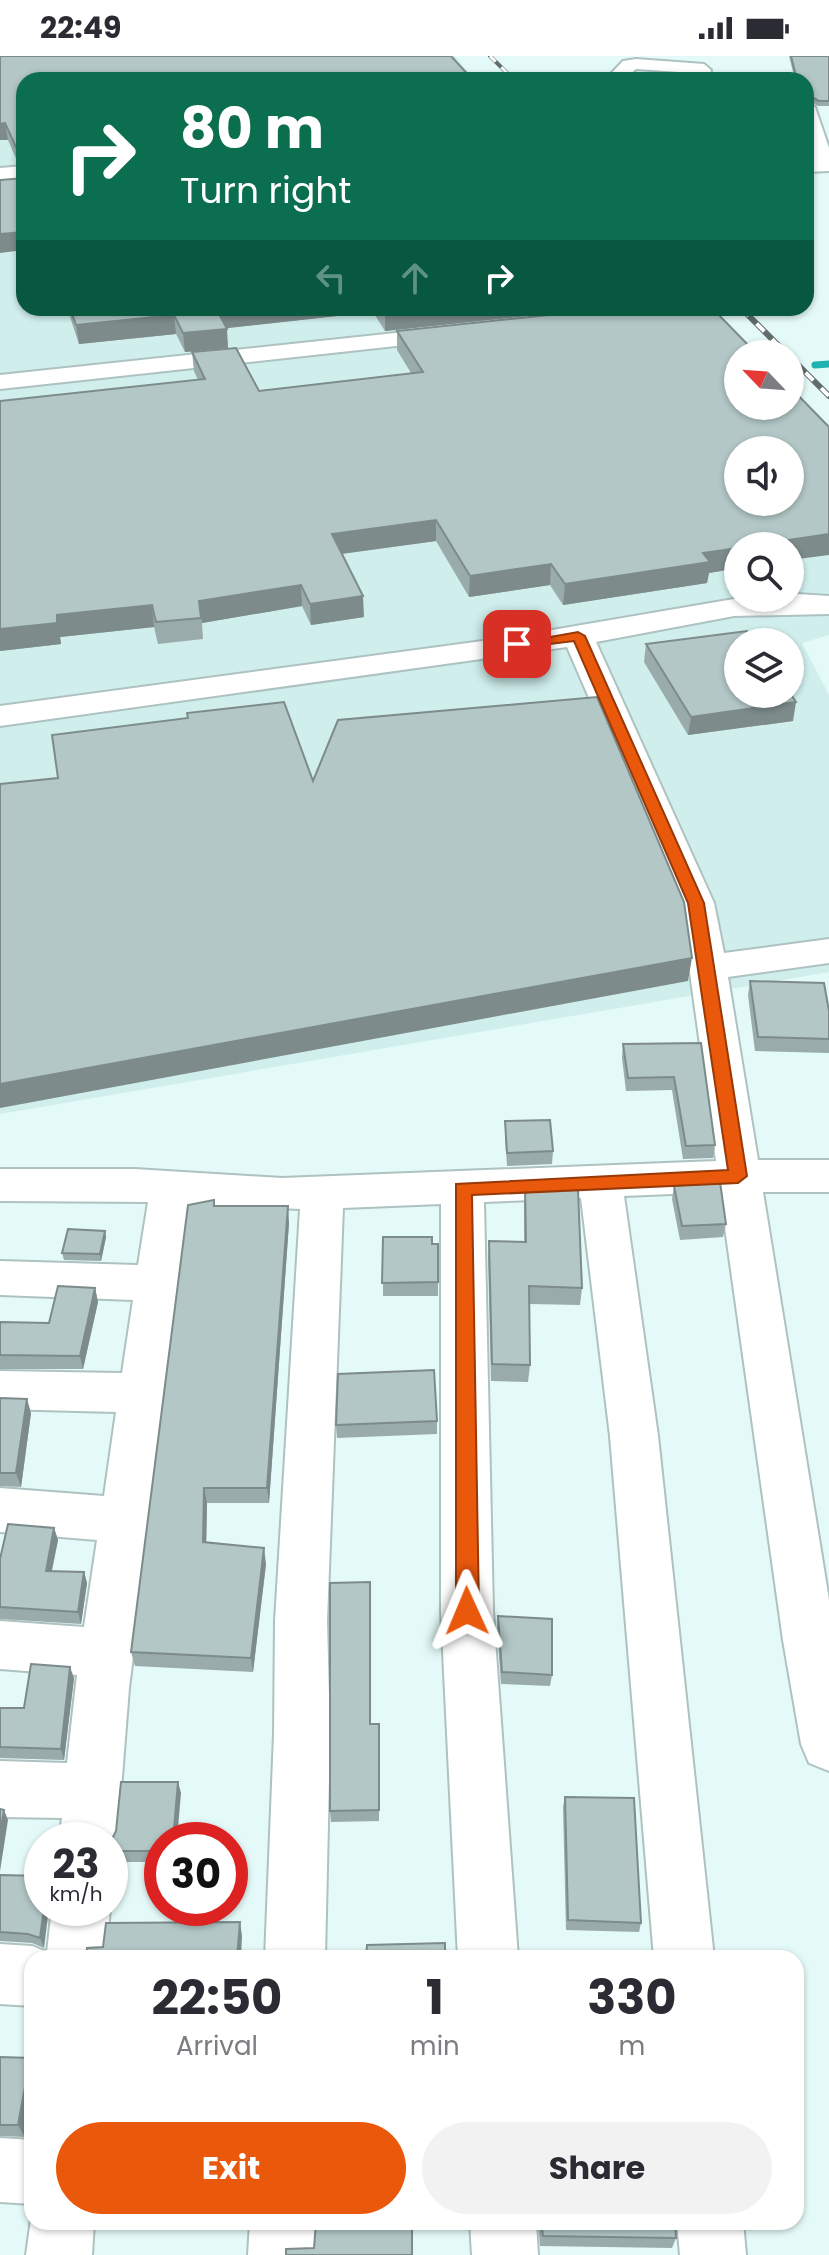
<!DOCTYPE html>
<style>
:root{--surface:#fff;--page:#f2f2f3;--text:#2b2b33;--muted:#7c7c81;--accent:#ea580c}
body{margin:0;font-family:Poppins,sans-serif;background:var(--page);color:var(--text);height:100vh;display:flex;flex-direction:column;font-size:30px;white-space:nowrap}
*{box-sizing:border-box;margin:0}
p{font-size:26px;color:var(--muted)}
.icon{flex:none;width:44px;height:44px;fill:none;stroke:currentColor;stroke-width:2;stroke-linecap:round;stroke-linejoin:round}
.map{position:relative;flex:1;overflow:hidden}
.panel{position:absolute;left:24px;top:1894px;width:780px;height:280px;display:flex;flex-direction:column;background:var(--surface);border-radius:24px;box-shadow:0 2px 6px #0004}
.panel>*{flex:none}
.hud{position:absolute;left:16px;top:16px;width:798px;height:244px;border-radius:24px;box-shadow:0 2px 6px #0004;background:#0b6e4f;color:#fff;overflow:hidden}
.needle{width:52px;rotate:295deg}
.controls{position:absolute;left:724px;top:284px;display:grid;gap:16px}
.controls a{display:grid;place-items:center;width:80px;height:80px;border-radius:50%;background:var(--surface);box-shadow:0 2px 6px #0004;font-size:40px}
.speed{position:absolute;left:24px;top:1766px;display:flex;gap:16px;font-size:40px;font-weight:700;text-align:center}
.speed>*{display:grid;place-content:center;width:104px;height:104px;border-radius:50%;background:var(--surface);box-shadow:0 2px 6px #0004;line-height:1}
.speed small{font-size:20px;font-weight:400}
.speed .limit{border:12px solid #d22;background:#fff;color:#111}
.pin{position:absolute;display:grid;place-items:center;width:68px;height:68px;color:#fff;margin:-34px;border-radius:16px;box-shadow:0 4px 12px #0006}
.me{position:absolute;width:88px;margin:-44px;rotate:359deg;stroke-linejoin:round;filter:drop-shadow(0 0 6px #0008)}
.turn{display:flex;align-items:center;gap:28px;height:168px;padding:0 32px;font-size:36px}
.turn .icon{width:104px;height:104px;stroke-width:2.5}
.turn b{display:block;font-size:56px;line-height:68px}
.lanes{display:flex;align-items:center;height:76px;padding:0 32px;background:#0003;justify-content:center;gap:40px;direction:ltr}
.lanes .off{opacity:.35}
.eta{display:flex;justify-content:space-evenly;align-items:center;height:136px;text-align:center}
.eta b{font-size:48px;font-weight:700;line-height:56px}
.primary-button{display:flex;gap:16px;margin-top:auto;padding:16px 32px}
.primary-button a{flex:1;height:92px;border-radius:48px;background:var(--accent);color:#fff;font-size:32px;font-weight:700;line-height:92px;text-align:center}
.primary-button a+a{background:var(--page);color:var(--text)}
.status{display:flex;justify-content:space-between;align-items:center;height:56px;padding:0 40px;background:var(--surface);direction:ltr}
.status svg{height:22px;fill:currentColor}
.map>svg:first-child{display:block}
</style>
<div class="status"><b>22:49</b><svg viewBox="0 0 49 12"><path d="M0 12V9h3v3zM5 12V6h3v6zM10 12V3h3v9zM15 12V0h3v12zM26 1h20v11H26zM47 4h2v5h-2z"/></svg></div>
<div class="map">
<svg width="829" height="2199" viewBox="0 0 829 2199">
<rect width="100%" height="100%" fill="#e4faf8"/>
<path fill="#cfeeec" fill-rule="evenodd" d="M0,0H455L475,24H24V252H684L738,350L829,399V579L802,587L829,639V916L0,1058ZM738,394H790V446H738ZM738,490H790V542H738ZM738,586H790V638H738Z"/>
<g fill="none" stroke-linecap="round" stroke-linejoin="round">
<polyline stroke="#1fb3b0" stroke-width="7" points="815,309 829,308"/>
<g stroke="#adc2c1" stroke-width="4">
<g id="minor">
<polygon points="636,3 704,8 711,14 709,24 691,24 693,17 636,13 624,24 605,24 623,5"/>
<polygon points="806,45 815,51 829,92 829,115 806,116 806,104 813,104 806,81"/>
<polygon points="24,110 24,122 0,124 0,112"/>
<polygon points="452,271 464,278 460,283 0,333 0,319"/>
<polygon points="797,538 829,540 829,558 734,560 596,586 714,847 724,897 829,883 829,907 728,921 758,1104 829,1104 829,1136 763,1136 829,1544 829,1715 809,1707 801,1688 783,1584 720,1136 624,1140 658,1380 714,1902 654,1902 610,1380 581,1142 484,1146 493,1555 518,1902 458,1902 441,1555 441,1148 343,1152 327,1565 330,1678 325,1902 265,1902 274,1678 275,1565 300,1153 190,1148 129,1632 117,1784 110,1800 110,1784 59,1784 62,1762 0,1761 0,1705 67,1707 77,1619 0,1613 0,1565 84,1571 97,1484 0,1476 0,1432 104,1440 116,1356 0,1353 0,1315 122,1317 133,1244 0,1239 0,1205 138,1209 148,1146 0,1145 0,1113 135,1113 282,1122 716,1105 683,866 678,847 567,591 0,670 0,650 505,582 734,543 790,542 790,539"/>
<polygon points="110,1851 110,1852 106,1902 32,1902 32,1950 0,1948 0,1888 32,1890 47,1896 52,1852"/>
<polygon points="0,2082 32,2084 32,2148 0,2146"/>
<polygon points="32,2156 32,2166 94,2166 92,2199 26,2199"/>
<polygon points="250,2166 316,2166 314,2199 248,2199"/>
<polygon points="470,2166 536,2166 538,2199 472,2199"/>
<polygon points="677,2166 743,2166 746,2199 680,2199"/>
</g>
</g>
<use href="#minor" fill="#fff" fill-rule="evenodd"/>
<g stroke="#606d6c" stroke-width="4">
<polyline id="rail-far1" points="490,0 514,24"/>
</g>
<g stroke="#606d6c" stroke-width="6">
<g id="rail">
<polyline points="741,252 787,298"/>
<polyline points="790,301 829,340"/>
</g>
</g>
<use href="#rail-far1" stroke="#fff" stroke-width="3" stroke-dasharray="8" stroke-linecap="butt"/>
<use href="#rail" stroke="#fff" stroke-width="4" stroke-dasharray="11" stroke-linecap="butt"/>
</g>
<g fill="#99abaa">
<polygon points="0,0 24,24 24,110 24,108 18,107 8,84 0,84"/>
<polygon points="789,0 829,0 829,50 818,50 806,42 806,24 795,24"/>
<polygon points="67,252 603,252 385,275 373,256 226,272 228,292 185,296 176,278 79,288"/>
<polygon points="397,275 738,490 738,512 709,517 707,527 563,549 550,529 469,541 436,485 342,498 364,561 311,569 302,550 202,567 203,583 158,588 154,571 60,581 61,588 0,595 0,345 198,324 194,315 192,296 259,335 411,317 397,294"/>
<polygon points="646,588 793,665 688,679 644,606"/>
<polygon points="750,925 829,955 829,997 755,995 748,939"/>
<polygon points="701,987 715,1089 713,1102 683,1103 672,1034 626,1035 622,1002 623,988"/>
<polygon points="505,1065 553,1095 552,1108 507,1110 505,1079"/>
<polygon points="525,1130 557,1133 582,1232 580,1249 529,1248 530,1309 528,1326 491,1325 488,1202 489,1185 524,1186 524,1147"/>
<polygon points="674,1130 726,1168 723,1181 680,1184 672,1143"/>
<polygon points="214,1144 215,1150 289,1167 269,1447 207,1447 206,1486 266,1508 253,1616 135,1610 131,1596"/>
<polygon points="105,1175 106,1181 101,1205 64,1204 62,1197"/>
<polygon points="383,1181 438,1188 438,1240 383,1240"/>
<polygon points="95,1232 98,1246 83,1313 0,1313 0,1266 49,1267"/>
<polygon points="0,1342 31,1357 21,1431 0,1430"/>
<polygon points="437,1365 437,1378 337,1382 336,1369"/>
<polygon points="54,1472 58,1484 52,1515 84,1516 87,1527 81,1568 0,1563 0,1503"/>
<polygon points="498,1560 552,1619 550,1630 501,1628 497,1572"/>
<polygon points="74,1622 64,1704 0,1702 0,1652 24,1652"/>
<polygon points="371,1668 379,1668 379,1765 331,1766 330,1755"/>
<polygon points="181,1737 162,1784 162,1806 110,1806 110,1787"/>
<polygon points="565,1741 641,1867 639,1876 566,1874 563,1751"/>
<polygon points="0,1819 42,1820 44,1892 32,1887 0,1885 0,1886"/>
<polygon points="796,1992 801,2048 797,2057 796,2057"/>
<polygon points="0,2001 32,2002 32,2043 25,2081 0,2080"/>
<polygon points="538,2166 675,2166 676,2182 672,2192 540,2190"/>
</g>
<g fill="#7d8b8b">
<polygon points="5,67 8,84 0,84 0,68"/>
<polygon points="24,176 24,194 0,197 0,178"/>
<polygon points="236,252 373,252 373,256 219,273 217,254"/>
<polygon points="425,252 603,252 385,275 385,256"/>
<polygon points="174,259 176,278 79,288 76,269"/>
<polygon points="227,273 228,292 185,296 183,277"/>
<polygon points="436,464 436,485 332,499 332,478"/>
<polygon points="829,478 829,499 790,504 790,490 749,490"/>
<polygon points="738,492 738,512 709,517 707,527 563,549 565,528 703,497"/>
<polygon points="551,508 550,529 469,541 470,520"/>
<polygon points="301,529 302,550 202,567 199,545"/>
<polygon points="363,540 364,561 311,569 310,548"/>
<polygon points="152,549 154,571 60,581 61,588 0,595 0,573 57,559"/>
<polygon points="796,646 793,665 688,679 691,661"/>
<polygon points="692,902 688,925 0,1052 0,1028"/>
<polygon points="288,1150 289,1167 269,1447 267,1432"/>
<polygon points="105,1175 106,1181 101,1205 100,1198"/>
<polygon points="95,1232 98,1246 83,1313 80,1300"/>
<polygon points="27,1343 31,1357 21,1431 16,1417"/>
<polygon points="204,1432 207,1447 206,1501 203,1486"/>
<polygon points="54,1472 58,1484 49,1527 46,1515"/>
<polygon points="264,1492 266,1508 253,1616 251,1602"/>
<polygon points="84,1516 87,1527 81,1568 78,1556"/>
<polygon points="70,1611 74,1622 64,1704 61,1693"/>
<polygon points="178,1726 181,1737 177,1784 173,1784"/>
<polygon points="4,1754 8,1764 0,1815 0,1777"/>
<polygon points="44,1852 49,1852 44,1892 40,1882"/>
<polygon points="240,1866 242,1880 241,1902 237,1902"/>
<polygon points="25,2031 32,2043 25,2081 18,2069"/>
</g>
<g fill="#b2c7c6" stroke="#7d8b8b" stroke-width="2" fill-rule="evenodd">
<polygon points="0,0 451,0 473,24 24,24 24,108 24,91 16,91 5,67 0,68"/>
<polygon points="791,0 829,0 829,45 819,45 806,38 806,24 797,24"/>
<polygon points="24,122 24,176 0,178 0,124"/>
<polygon points="70,252 236,252 217,254 227,273 183,277 174,259 76,269"/>
<polygon points="382,252 425,252 385,256"/>
<path d="M615,252H712L757,298H738V350H790V331L829,371V478L749,490H738V492L703,497L710,506L565,528L551,508L470,520L436,464L332,478L363,540L310,548L301,529L199,545L201,562L156,566L152,549L57,559V567L0,573V345L205,323L192,296L236,292L259,335L423,316L397,275ZM738,394H790V446H738Z"/>
<polygon points="747,575 754,586 738,586 738,638 790,637 796,646 691,661 646,588"/>
<polygon points="597,641 684,846 692,902 0,1028 0,728 58,722 52,679 188,662 187,657 284,646 313,725 338,664"/>
<polygon points="750,925 824,927 829,955 829,983 758,981"/>
<polygon points="701,987 715,1089 686,1090 674,1021 628,1022 623,988"/>
<polygon points="550,1064 553,1095 507,1097 505,1065"/>
<polygon points="720,1126 726,1168 682,1170 674,1130"/>
<polygon points="557,1129 557,1133 578,1134 582,1232 529,1230 530,1309 492,1308 489,1185 526,1186 525,1130"/>
<polygon points="214,1144 214,1150 288,1150 267,1432 204,1432 203,1486 264,1492 251,1602 131,1596 188,1149"/>
<polygon points="68,1173 105,1175 100,1198 62,1197"/>
<polygon points="383,1181 432,1181 432,1188 438,1188 438,1226 382,1227"/>
<polygon points="58,1230 95,1232 80,1300 0,1299 0,1266 49,1267"/>
<polygon points="434,1314 437,1365 336,1369 338,1318"/>
<polygon points="0,1342 27,1343 16,1417 0,1417"/>
<polygon points="8,1468 54,1472 46,1515 84,1516 78,1556 0,1551 0,1503"/>
<polygon points="370,1526 370,1668 379,1668 379,1754 330,1755 330,1527"/>
<polygon points="498,1560 552,1563 552,1619 502,1616"/>
<polygon points="31,1608 70,1611 61,1693 0,1691 0,1652 24,1652"/>
<polygon points="121,1726 178,1726 173,1784 162,1784 162,1795 110,1795 110,1787 116,1775"/>
<polygon points="565,1741 634,1742 641,1867 568,1864"/>
<polygon points="0,1753 4,1754 0,1777"/>
<polygon points="98,1776 104,1776 104,1784 97,1784"/>
<polygon points="0,1819 42,1820 42,1852 44,1852 40,1882 28,1878 0,1876"/>
<polygon points="240,1866 237,1902 86,1902 87,1892 103,1891 106,1867"/>
<polygon points="445,1887 445,1902 366,1902 367,1889"/>
<polygon points="796,1992 801,2048 796,2048"/>
<polygon points="0,2001 32,2002 32,2031 25,2031 18,2069 0,2069"/>
<polygon points="316,2166 412,2166 412,2199 286,2199 286,2193 314,2192"/>
<polygon points="541,2166 675,2166 676,2182 543,2180"/>
</g>
<polygon fill="#ea580c" stroke="#983908" stroke-width="2" points="578,576 585,580 704,847 747,1120 738,1127 472,1139 479,1555 475,1562 467,1565 459,1562 456,1555 456,1128 728,1114 688,847 574,585 517,592 511,588"/>
</svg>
<div class="controls">
<a><svg class="needle" viewBox="-14 -14 28 28"><path d="M0-13l5 13h-10z" fill="#e53935"/><path d="M0 13l5-13h-10z" fill="#7c7c81"/></svg></a>
<a><svg class="icon" aria-label="sound" viewBox="0 0 24 24"><path d="M4 9h4l5-4v14l-5-4H4zM17 9q2 3 0 6"/></svg></a>
<a><svg class="icon" aria-label="search" viewBox="0 0 24 24"><circle cx="10" cy="10" r="6"/><path d="M15 15l6 6"/></svg></a>
<a><svg class="icon" aria-label="layers" viewBox="0 0 24 24"><path d="M12 4l9 5-9 5-9-5zM3 14l9 5 9-5"/></svg></a>
</div>
<div class="speed"><div>23<small>km/h</small></div><div class="limit">30</div></div>
<div class="pin" style="left:517px;top:588px;background:#d93025"><svg class="icon" aria-label="arrive" viewBox="0 0 24 24"><path d="M6 21V4h12l-3 4 3 4H6"/></svg></div>
<svg class="me" style="left:467px;top:1555px" viewBox="-20 -20 40 40"><path d="M0-17L14 15 0 8-14 15z" fill="#ea580c" stroke="#fff" stroke-width="4"/></svg>
<div class="hud">
<div class="turn"><svg class="icon" aria-label="right" viewBox="0 0 24 24"><path d="M7 20v-9h11M14 6l5 5-5 5"/></svg><div><b>80 m</b>Turn right</div></div>
<div class="lanes"><svg class="icon off" aria-label="left" viewBox="0 0 24 24"><path d="M17 20v-9H6M10 6l-5 5 5 5"/></svg><svg class="icon off" aria-label="ahead" viewBox="0 0 24 24"><path d="M12 20V5M6 11l6-6 6 6"/></svg><svg class="icon" aria-label="right" viewBox="0 0 24 24"><path d="M7 20v-9h11M14 6l5 5-5 5"/></svg></div>
</div>
<section class="panel">
<div class="eta">
<div><b>22:50</b><p>Arrival</p></div>
<div><b>1</b><p>min</p></div>
<div><b>330</b><p>m</p></div>
</div>
<div class="primary-button"><a>Exit</a><a>Share</a></div>
</section>
</div>
